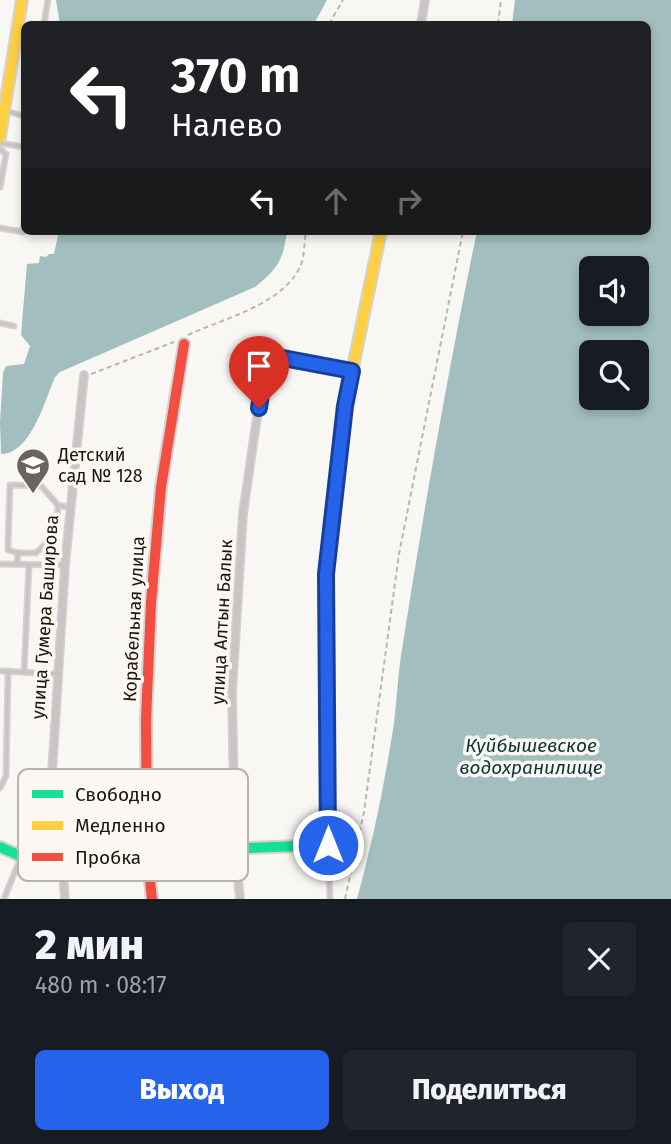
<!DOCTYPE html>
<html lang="ru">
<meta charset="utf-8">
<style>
:root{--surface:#171b24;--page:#20242c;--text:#f1f3f6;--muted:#9ea1a6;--accent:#2563eb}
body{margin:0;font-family:"Fira Sans",sans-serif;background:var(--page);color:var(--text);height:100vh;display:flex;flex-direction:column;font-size:26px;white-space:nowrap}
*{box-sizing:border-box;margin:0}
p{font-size:23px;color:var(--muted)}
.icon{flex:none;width:38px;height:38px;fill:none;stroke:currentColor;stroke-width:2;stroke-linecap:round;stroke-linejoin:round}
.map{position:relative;height:899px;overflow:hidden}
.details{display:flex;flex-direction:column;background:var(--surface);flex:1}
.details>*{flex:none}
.top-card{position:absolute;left:21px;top:21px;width:630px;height:214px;border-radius:10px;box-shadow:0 4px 10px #0003;background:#202124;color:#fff;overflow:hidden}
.tools{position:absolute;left:579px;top:256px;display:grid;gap:14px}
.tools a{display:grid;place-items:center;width:70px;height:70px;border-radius:10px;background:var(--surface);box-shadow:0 4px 10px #0003;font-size:35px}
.pin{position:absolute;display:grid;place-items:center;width:60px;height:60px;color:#fff;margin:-72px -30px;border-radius:50% 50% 50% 0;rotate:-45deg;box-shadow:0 0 7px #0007}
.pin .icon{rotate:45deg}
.me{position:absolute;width:77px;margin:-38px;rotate:0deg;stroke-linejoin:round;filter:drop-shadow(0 0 5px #0008)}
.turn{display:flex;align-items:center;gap:24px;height:147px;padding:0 35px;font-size:32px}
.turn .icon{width:91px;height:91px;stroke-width:2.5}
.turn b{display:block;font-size:49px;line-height:60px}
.lanes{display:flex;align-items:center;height:66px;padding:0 35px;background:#0003;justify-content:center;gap:35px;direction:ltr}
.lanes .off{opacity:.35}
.round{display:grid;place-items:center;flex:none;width:74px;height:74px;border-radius:10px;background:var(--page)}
.overview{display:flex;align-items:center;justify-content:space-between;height:119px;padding:0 35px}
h1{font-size:42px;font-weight:800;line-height:52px}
.cta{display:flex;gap:14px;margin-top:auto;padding:14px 35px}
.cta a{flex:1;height:80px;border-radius:10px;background:var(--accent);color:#fff;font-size:28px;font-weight:800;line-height:80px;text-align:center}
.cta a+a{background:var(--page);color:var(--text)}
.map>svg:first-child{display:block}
</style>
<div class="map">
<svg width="671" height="899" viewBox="0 0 671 899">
<rect width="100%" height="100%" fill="#f9f7f4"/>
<g fill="#a2bebe" fill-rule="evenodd">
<polygon points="56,0 327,0 314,24 60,24"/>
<path d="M515,0H671V899H357C373,841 385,782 394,723C397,698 398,673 402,649C424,509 448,370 477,231H648V24H512ZM592,268H637V313H592ZM592,352H637V397H592Z"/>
<path d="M59,231H287C283,261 278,268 255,287L60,372L55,377C45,400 31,454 1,454L0,422L3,373L6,366L24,364L30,346L21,335L27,264L39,263L40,256L46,257L49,254H54Z"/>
</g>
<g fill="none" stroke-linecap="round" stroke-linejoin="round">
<g stroke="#d5d3d0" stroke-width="7">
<g id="lane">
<polyline points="44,24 48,0"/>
<polyline points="6,111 24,116"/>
<polyline points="0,143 24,147"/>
<polyline points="0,149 6,154 0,187"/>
<polyline points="0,228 23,232 24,224"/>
<polyline points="0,323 14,326"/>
<polyline points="267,355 351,370"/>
<polyline points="18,553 36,553 56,534 58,505"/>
<polyline points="0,564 65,565"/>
<polyline points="17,564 18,553 8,550 8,544 10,485 41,486 58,505 70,508"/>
<polyline points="0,671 57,674"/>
<polyline points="24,672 29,565"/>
<polyline points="0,788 6,776 8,671"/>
<polyline points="328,847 330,899"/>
<polyline points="51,859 61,842 64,816"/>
<polyline points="4,899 20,859"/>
</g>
</g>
<g stroke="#d5d3d0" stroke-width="10">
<g id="street">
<polyline points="421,24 425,0"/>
<polyline points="21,856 51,790 65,565 84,375"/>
<polyline points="62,862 65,899"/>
<polyline points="240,899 235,849 232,692 243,513 267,349"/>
</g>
</g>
<g stroke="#d5d3d0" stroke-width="14">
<polyline id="fast" points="0,847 32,861 62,862 193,850 328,845 327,681"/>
</g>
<g stroke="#d5d3d0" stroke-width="14">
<g id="slow">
<polyline points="0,137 22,0"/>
<polyline points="327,681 326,574 345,406 381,231"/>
</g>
</g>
<g stroke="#d5d3d0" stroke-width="14">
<polyline id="jam" points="152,899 147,853 146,720 151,603 161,487 184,344"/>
</g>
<g stroke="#b8b5b3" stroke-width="2" stroke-dasharray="5 3.5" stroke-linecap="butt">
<polyline points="329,24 343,0"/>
<polyline points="498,24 501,0"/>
<path d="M188,335C224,318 279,306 299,269C305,259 304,242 306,231"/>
<polyline points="91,374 174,342"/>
<polyline points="345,899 364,812 399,554 463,231"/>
</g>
<use href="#lane" stroke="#c9c5c4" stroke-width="3.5"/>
<use href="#street" stroke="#c9c5c4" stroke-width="7"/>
<use href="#fast" stroke="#16e098" stroke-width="10"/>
<use href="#slow" stroke="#ffcf43" stroke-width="10"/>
<use href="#jam" stroke="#f24e42" stroke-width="10"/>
</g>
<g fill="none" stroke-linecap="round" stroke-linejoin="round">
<g stroke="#184099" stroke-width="18">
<polyline id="route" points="259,408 267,355 352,371 345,406 326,574 328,845"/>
</g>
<use href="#route" stroke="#2563eb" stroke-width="12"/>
</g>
<defs>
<g id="school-pin" transform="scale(1.75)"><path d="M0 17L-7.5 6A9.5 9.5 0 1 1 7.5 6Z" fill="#6a645e" stroke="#fbf7f2"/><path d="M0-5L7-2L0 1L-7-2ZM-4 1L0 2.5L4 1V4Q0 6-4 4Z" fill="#fff"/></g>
</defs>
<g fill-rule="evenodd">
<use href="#school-pin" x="33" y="465"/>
</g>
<g text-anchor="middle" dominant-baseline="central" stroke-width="7" stroke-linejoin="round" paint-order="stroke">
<g font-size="18" fill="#1d150d" stroke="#fbf7f2" text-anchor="start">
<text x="58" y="455">Детский<tspan x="58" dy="21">сад № 128</tspan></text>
</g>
<g font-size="18" fill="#1d150d" stroke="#fbf7f2">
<text transform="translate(45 617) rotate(-86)">улица Гумера Баширова</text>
<text transform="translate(134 619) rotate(-87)">Корабельная улица</text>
<text transform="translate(222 622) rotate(-87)">улица Алтын Балык</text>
</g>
<g font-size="19" font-style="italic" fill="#0a3435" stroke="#fbf7f2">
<text x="531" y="745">Куйбышевское<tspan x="531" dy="22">водохранилище</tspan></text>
</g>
</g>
<rect x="18" y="769" width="230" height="112" rx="10" fill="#fbf7f2" stroke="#b8b3ad" stroke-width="2"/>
<rect x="32" y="790" width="31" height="8" fill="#16e098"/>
<rect x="32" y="821" width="31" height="9" fill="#ffcf43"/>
<rect x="32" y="853" width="31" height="8" fill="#f24e42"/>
<g font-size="19" fill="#1d150d">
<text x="75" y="801">Свободно</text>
<text x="75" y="832">Медленно</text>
<text x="75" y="864">Пробка</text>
</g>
</svg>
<div class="tools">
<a><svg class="icon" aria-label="sound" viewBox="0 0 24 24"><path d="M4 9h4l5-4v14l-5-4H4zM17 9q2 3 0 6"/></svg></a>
<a><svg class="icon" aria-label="search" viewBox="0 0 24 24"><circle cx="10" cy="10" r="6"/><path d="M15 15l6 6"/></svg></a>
</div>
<div class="pin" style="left:259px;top:408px;background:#d93025"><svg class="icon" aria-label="arrive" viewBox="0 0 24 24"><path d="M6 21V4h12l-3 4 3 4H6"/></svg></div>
<svg class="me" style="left:328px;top:845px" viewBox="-20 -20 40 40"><circle r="17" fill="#2563eb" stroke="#fff" stroke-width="3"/><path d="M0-11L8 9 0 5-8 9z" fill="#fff"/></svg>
<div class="top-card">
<div class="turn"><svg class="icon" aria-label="left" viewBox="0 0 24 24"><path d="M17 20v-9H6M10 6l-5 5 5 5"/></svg><div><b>370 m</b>Налево</div></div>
<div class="lanes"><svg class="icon" aria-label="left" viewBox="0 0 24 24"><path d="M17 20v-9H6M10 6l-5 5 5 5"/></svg><svg class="icon off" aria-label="ahead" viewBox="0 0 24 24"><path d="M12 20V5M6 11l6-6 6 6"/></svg><svg class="icon off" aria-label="right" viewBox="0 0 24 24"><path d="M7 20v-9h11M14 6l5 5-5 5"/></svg></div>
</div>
</div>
<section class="details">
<div class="overview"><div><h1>2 мин</h1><p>480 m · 08:17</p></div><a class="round"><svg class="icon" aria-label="close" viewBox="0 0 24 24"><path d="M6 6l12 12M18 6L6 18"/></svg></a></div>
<div class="cta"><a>Выход</a><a>Поделиться</a></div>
</section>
